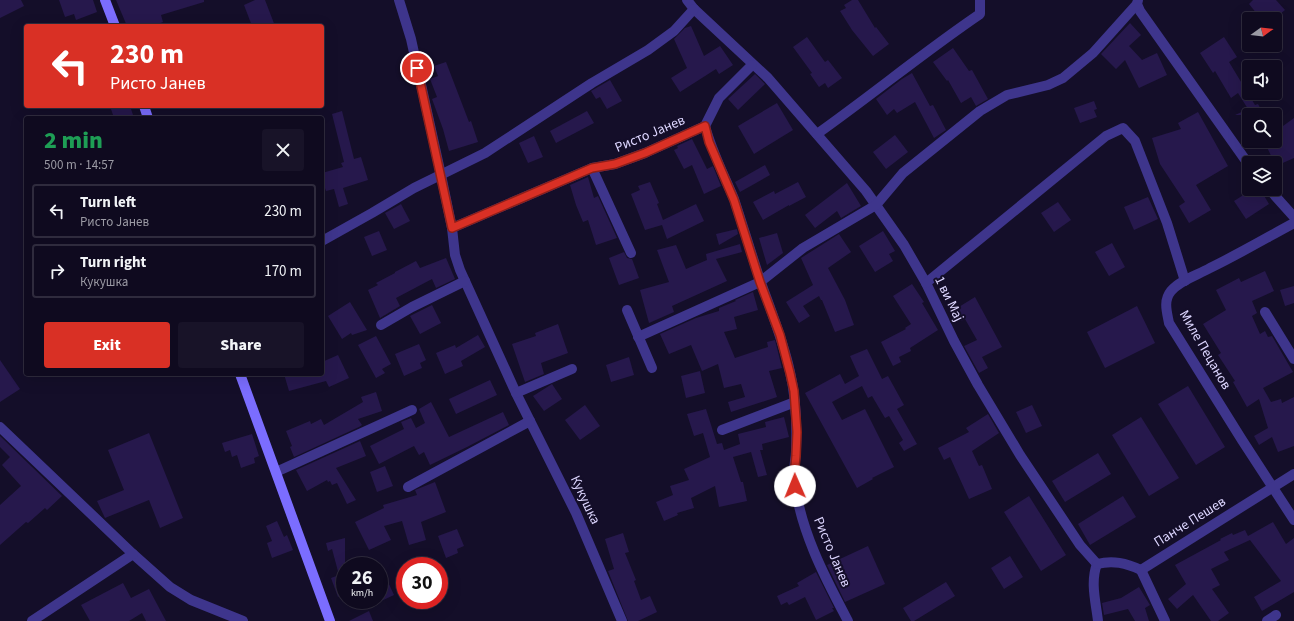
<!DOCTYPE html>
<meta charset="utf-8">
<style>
:root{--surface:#0f0a1f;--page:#181328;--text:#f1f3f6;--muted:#9b9aa4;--line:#2f2b3d;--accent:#d93025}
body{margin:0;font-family:"Source Sans 3",sans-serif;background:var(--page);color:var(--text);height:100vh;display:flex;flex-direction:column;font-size:15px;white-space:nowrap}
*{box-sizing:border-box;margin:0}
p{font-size:13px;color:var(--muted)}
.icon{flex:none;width:22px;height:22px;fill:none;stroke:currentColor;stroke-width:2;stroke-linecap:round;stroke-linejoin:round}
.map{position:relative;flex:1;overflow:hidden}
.side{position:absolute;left:24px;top:116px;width:300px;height:260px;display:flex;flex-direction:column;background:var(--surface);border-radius:4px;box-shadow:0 4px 16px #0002,0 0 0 1px var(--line)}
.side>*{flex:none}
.top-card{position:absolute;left:24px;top:24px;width:300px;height:84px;border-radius:4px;box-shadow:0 4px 16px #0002,0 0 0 1px var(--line);background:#d93025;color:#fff;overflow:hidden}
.needle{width:26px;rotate:75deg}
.buttons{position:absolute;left:1242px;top:12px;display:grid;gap:8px}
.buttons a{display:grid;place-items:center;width:40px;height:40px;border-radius:4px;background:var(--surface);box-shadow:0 4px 16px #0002,0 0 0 1px var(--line);font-size:20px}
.speed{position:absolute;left:336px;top:557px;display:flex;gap:8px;font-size:20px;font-weight:700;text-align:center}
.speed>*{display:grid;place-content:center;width:52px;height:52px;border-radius:50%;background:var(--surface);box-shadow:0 4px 16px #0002,0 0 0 1px var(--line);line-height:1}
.speed small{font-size:10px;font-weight:400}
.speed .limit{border:6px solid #d22;background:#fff;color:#111}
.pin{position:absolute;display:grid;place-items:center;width:34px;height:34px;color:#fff;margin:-17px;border:2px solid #fff;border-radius:50%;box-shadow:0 1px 4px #0007}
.me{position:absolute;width:44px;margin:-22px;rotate:359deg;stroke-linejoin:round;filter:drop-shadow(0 0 3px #0008)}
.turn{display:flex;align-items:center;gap:14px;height:84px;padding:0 20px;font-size:18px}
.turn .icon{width:52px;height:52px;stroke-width:2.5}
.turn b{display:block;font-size:28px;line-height:34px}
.round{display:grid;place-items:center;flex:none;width:42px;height:42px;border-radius:4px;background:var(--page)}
.head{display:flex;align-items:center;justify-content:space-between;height:68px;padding:0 20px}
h1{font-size:24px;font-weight:800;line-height:30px;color:#1e9e55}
.primary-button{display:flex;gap:8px;margin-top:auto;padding:8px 20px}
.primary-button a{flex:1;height:46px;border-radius:4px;background:var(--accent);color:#fff;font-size:16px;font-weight:800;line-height:46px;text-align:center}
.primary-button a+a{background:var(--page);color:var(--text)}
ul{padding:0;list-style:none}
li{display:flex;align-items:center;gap:12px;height:54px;margin:0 8px 6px;padding:0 12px;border:2px solid var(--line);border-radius:4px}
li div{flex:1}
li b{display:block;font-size:15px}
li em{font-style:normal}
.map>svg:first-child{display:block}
</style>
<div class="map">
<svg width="1294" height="621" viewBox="0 0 1294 621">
<rect width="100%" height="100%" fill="#140e29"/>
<g fill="#26184c">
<polygon points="0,0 21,0 24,6 0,18"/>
<polygon points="59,0 93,0 97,12 76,20 74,14 65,17"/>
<polygon points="116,0 204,0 204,2 161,15 163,22 152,26 127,26"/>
<polygon points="255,0 265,0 275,26 252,26 244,5"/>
<polygon points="852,0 858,0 875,28 876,27 889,44 873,56 852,30 840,11 846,8 844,5"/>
<polygon points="1253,0 1276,0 1285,10 1274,19 1261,19 1249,4"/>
<polygon points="1130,23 1141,35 1129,46 1142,60 1157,53 1167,75 1139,88 1125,60 1116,69 1101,54"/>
<polygon points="691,26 704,56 720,46 733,65 719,74 716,69 680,92 671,78 687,68 674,39 685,28"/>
<polygon points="807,37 825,62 828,60 842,78 828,88 825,83 819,87 810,74 812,73 793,47"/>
<polygon points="1224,37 1237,57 1229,62 1255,105 1258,104 1264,115 1235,115 1248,109 1238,93 1231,98 1215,71 1213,73 1200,53"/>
<polygon points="953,48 969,71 972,70 988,99 976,106 971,97 961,103 948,80 947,81 933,62"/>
<polygon points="446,62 469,122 471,121 478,142 449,151 443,129 432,99 437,97 430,79 438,76 434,66"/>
<polygon points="912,73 930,106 933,105 946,130 934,138 915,102 897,113 894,109 887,115 876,99 902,79"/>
<polygon points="755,74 765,84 738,110 728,99"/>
<polygon points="610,80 622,101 607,109 600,97 596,99 591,91"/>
<polygon points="1094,101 1097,109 1094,110 1097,117 1080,123 1074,108"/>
<polygon points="777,103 793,130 754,154 738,126"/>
<polygon points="121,106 130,106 134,118 114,118 111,109"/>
<polygon points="342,111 354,159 361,157 368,180 343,188 348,204 339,207 334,189 326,191 322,179 322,173 343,167 341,163 344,162 332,114"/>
<polygon points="587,111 594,123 556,143 550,131"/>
<polygon points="1198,112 1228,166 1196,185 1211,210 1189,223 1179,206 1185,202 1160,164 1152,138 1181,129 1178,123"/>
<polygon points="1294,118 1294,158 1276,166 1264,141 1275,141 1275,133 1283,129 1283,126"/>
<polygon points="895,135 908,152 886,169 873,152"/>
<polygon points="534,136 543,157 528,163 519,143"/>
<polygon points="692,139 707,169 713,166 721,186 704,194 692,165 684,169 674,150 678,148 677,146"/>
<polygon points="765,165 770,175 740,192 735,182"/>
<polygon points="588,177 594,198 598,196 617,238 596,245 588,220 583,222 576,205 570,185"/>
<polygon points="650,182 659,203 657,204 663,220 696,204 704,221 667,239 662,225 645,230 631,194 640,190 638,186"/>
<polygon points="798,182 806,197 789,206 789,205 763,220 753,202 774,191 775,194"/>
<polygon points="847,183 861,206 841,218 837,211 815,228 805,215"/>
<polygon points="1253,189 1260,189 1269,204 1246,219 1234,201"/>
<polygon points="1148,197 1158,219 1134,230 1124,207"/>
<polygon points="1058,202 1071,220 1054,232 1041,213"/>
<polygon points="401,204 410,221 394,229 385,213"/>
<polygon points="737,229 738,234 719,245 716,234"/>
<polygon points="379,231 387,250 372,256 364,237"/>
<polygon points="883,231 895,251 889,254 893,261 875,272 859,246"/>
<polygon points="777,233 783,253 767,265 759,238"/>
<polygon points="839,234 851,252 828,268 845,300 854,325 835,332 822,300 821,300 819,296 803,306 810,316 799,323 786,302 813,285 801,258"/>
<polygon points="1112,243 1125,267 1109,276 1095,252"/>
<polygon points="740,244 742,252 716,259 727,281 672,306 674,312 649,323 640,290 669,282 657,250 676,245 686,269 707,260 706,254"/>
<polygon points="624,252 627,258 632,259 639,278 619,285 609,258"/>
<polygon points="446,258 455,279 436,288 432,279 396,298 400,306 380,318 368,290 378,285 376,283 395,273 395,272 416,261 420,268"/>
<polygon points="1265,271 1274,291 1252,301 1257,313 1252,316 1260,334 1265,331 1268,337 1272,336 1293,372 1263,388 1271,402 1281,399 1282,403 1294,397 1294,446 1278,452 1272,437 1259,445 1254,436 1268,428 1259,399 1247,407 1233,382 1235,381 1218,355 1221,353 1203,324 1226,310 1216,290 1239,278 1241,282"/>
<polygon points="912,284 924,302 922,303 938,330 910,348 911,351 899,357 901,362 893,366 881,342 906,329 905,328 911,324 893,296"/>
<polygon points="1294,286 1294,303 1285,306 1280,290"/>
<polygon points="753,292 758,310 734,317 737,329 724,332 735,358 768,347 767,342 775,340 782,368 769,371 777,397 731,412 728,402 745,397 741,384 724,388 718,364 702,371 691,345 669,354 660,334 696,318 719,311 719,308 736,301 735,300"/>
<polygon points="975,297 1002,347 982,357 988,368 979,373 964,346 977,340 965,319 961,321 954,310"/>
<polygon points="350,302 367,330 352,335 351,333 342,339 328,316"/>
<polygon points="432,305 441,323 420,334 410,316"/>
<polygon points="1137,306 1155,343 1105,368 1087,332"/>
<polygon points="558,324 568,353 541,363 544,374 525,382 512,344 536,336 535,333"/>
<polygon points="478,335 485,347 461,361 463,366 445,374 436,353 455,345 456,348"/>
<polygon points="376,336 391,364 382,369 385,373 376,378 358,345"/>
<polygon points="419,344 426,360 420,363 422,368 404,376 395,354"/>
<polygon points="867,349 882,379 888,376 904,405 897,409 917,444 904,451 899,443 903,440 889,416 885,418 872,396 868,398 862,386 832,402 842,420 865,409 894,467 872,478 873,479 857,488 805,393 840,374 845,384 859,376 850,356"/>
<polygon points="338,355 349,378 329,387 326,381 289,391 284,374 322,374 322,362"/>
<polygon points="629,357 634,375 611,382 606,365"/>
<polygon points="0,360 20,389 0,402"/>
<polygon points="700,371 705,393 686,398 681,376"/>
<polygon points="490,380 497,395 456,414 449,399"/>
<polygon points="552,384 562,399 544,411 533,396"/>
<polygon points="1188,386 1225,447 1196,465 1158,404"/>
<polygon points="376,392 382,411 358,419 362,425 359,427 294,457 290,447 292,446 286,431 310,421 311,424 321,419 324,425 363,402 361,397"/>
<polygon points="431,402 449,437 503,412 509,425 467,447 430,465 424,452 419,455 414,446 379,464 370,446 404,429 401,422 411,418 416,428 425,423 419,409"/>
<polygon points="585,405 600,426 580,440 565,420"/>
<polygon points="1032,405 1042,426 1026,433 1016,412"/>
<polygon points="706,409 717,444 722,443 724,450 740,444 738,434 766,427 765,422 784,417 789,437 762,444 763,450 760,450 767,475 758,477 751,452 733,457 741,482 743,482 747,501 719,507 715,486 691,498 694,508 677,513 678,515 664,521 656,502 673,495 670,486 689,480 684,469 710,457 703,433 694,436 687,414"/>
<polygon points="988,414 999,433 972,451 979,466 982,465 992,489 969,499 950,457 944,460 938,448 969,432 966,428"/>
<polygon points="1141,417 1179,478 1149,496 1112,435"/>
<polygon points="149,433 183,518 160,528 149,500 105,518 97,501 124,490 108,450"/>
<polygon points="252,434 259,456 254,458 255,463 241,468 237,455 232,457 230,450 225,452 222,443"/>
<polygon points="0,436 62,496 47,510 45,508 28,523 26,522 0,545 0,505 21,486 2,465 10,457 0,447"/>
<polygon points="360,441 366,456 336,468 356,500 347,504 337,483 332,485 330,481 328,482 327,480 307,491 296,470"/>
<polygon points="1098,453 1111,474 1065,502 1052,481"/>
<polygon points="385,466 393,486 377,492 370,472"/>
<polygon points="435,482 446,512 421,522 426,540 409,545 402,521 384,526 391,540 369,550 355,522 384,508 383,505 417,495 415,490"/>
<polygon points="1029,496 1066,555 1041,571 1004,512"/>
<polygon points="1123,496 1136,517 1090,545 1078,524"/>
<polygon points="277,521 284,537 287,535 293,550 272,558 267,543 272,541 266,526"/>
<polygon points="1273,522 1286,544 1294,538 1294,592 1262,611 1254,597 1281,581 1250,540 1224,552 1229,560 1211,569 1220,585 1212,589 1229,613 1218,621 1211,621 1193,595 1177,609 1168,599 1186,584 1175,565 1221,540 1220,539 1232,533 1233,535 1245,530 1248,536"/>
<polygon points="457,529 464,546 457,549 458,553 446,558 438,536"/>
<polygon points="623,533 629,552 625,553 636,580 634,581 641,600 650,596 657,612 638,621 628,621 608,571 614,569 605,539"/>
<polygon points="345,538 345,594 338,597 331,578 339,575 332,549 328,551 326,543"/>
<polygon points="868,546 885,584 845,602 827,565"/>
<polygon points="1010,556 1023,577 1004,589 991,568"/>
<polygon points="816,572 834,608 832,608 834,611 816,620 805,597 789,605 787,602 781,605 777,596 799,586 797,583"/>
<polygon points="388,582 394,595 379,602 379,587"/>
<polygon points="946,582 955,596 914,621 911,621 903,608"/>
<polygon points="123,583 131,598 149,589 166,621 146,621 142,613 129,621 90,621 81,605"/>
<polygon points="1139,587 1150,605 1145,608 1149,621 1135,621 1128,609 1104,615 1102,603 1121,598"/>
<polygon points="369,611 373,621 349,621"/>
</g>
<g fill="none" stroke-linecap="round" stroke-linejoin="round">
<g stroke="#3e358c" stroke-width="10">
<polyline points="399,0 411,39 441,175 452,228 455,255 460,270 516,393 576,513 622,621"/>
<polyline points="687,0 694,9 768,78 866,191 904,245 926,283 954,341 978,385 1020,455 1080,545 1097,564"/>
<polyline points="1138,0 1137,4 1140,11 1249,165"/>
<polyline points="705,126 719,98 752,65"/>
<path d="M817,134C872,95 924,52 980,14V0"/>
<polyline points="592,168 631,253"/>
<polyline points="1269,189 1294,217"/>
<path d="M1294,223C1266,238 1239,254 1210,268C1198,275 1180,280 1171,291C1163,301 1167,312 1169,323L1242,440L1294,520"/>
<path d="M452,228L592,168L615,164L645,153L705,126C712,152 724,175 734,199C743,226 751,253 760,280C771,311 783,340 790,372C796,397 797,424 796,450C796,459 793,469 794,477C799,528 824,576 848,621"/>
<polyline points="322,241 372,213 414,188 485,153 592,83 648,50 674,31 694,9"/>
<polyline points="926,283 1106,136 1123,128 1135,141 1167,223 1185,281"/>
<polyline points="627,310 652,368"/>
<polyline points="1265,312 1294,359"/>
<polyline points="381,325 412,307 465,281"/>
<polyline points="638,337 760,282 803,248 876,205 903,173 980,111 1007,95 1048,85 1063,78 1093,53 1137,4"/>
<polyline points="516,393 572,369"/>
<polyline points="0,427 133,554 170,587 191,600 243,621"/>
<polyline points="722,430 795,402"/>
<polyline points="276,472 412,410"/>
<polyline points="408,487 530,421"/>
<path d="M1097,564C1090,582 1096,603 1098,621"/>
<path d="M1097,564C1113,560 1126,563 1141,570"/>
<polyline points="1141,570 1294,474"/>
<polyline points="1141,570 1165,621"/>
<polyline points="32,621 133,554"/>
<polyline points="1267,621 1276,615"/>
</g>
<g stroke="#7b6dff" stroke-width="10">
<polyline points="105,0 115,26"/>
<polyline points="144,106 148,118"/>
<polyline points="240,374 330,621"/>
</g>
</g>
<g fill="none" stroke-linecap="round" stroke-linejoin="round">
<g stroke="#8d1f18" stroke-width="10">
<polyline id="route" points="417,68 452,228 592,168 615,164 645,153 705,126 709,142 734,200 760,282 780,335 790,373 794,391 797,432 796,456 794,476 795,486"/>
</g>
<use href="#route" stroke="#d93025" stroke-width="7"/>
</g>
<g text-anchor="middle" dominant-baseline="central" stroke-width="4" stroke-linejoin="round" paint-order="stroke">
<g font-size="14" fill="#ddd6ff" stroke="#140e29">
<text transform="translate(650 134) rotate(-23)">Ристо Јанев</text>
<text transform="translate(949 299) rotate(64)">1 ви Мај</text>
<text transform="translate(1205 350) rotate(60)">Миле Пецанов</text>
<text transform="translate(585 500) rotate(65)">Кукушка</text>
<text transform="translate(1190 522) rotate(-32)">Панче Пешев</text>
<text transform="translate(832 552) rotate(67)">Ристо Јанев</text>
</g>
</g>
</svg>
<div class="buttons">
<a><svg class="needle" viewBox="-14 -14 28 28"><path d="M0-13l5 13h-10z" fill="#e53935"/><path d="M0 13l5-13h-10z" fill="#9b9aa4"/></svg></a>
<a><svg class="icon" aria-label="sound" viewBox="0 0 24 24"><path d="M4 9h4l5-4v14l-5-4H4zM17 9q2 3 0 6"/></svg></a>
<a><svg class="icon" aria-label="search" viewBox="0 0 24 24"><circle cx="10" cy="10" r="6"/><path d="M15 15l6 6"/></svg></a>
<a><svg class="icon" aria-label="layers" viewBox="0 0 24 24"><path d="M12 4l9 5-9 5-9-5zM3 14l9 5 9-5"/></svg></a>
</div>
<div class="speed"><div>26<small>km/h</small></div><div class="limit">30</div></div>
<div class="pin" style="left:417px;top:68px;background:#d93025"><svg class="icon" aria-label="arrive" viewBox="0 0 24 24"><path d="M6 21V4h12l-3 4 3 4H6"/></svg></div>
<svg class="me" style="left:795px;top:486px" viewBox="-20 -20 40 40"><circle r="19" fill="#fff"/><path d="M0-13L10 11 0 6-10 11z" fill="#d93025"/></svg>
<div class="top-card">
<div class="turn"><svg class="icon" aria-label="left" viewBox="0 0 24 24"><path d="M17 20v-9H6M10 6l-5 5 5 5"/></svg><div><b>230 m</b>Ристо Јанев</div></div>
</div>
<section class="side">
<div class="head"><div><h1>2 min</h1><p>500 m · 14:57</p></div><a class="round"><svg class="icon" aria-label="close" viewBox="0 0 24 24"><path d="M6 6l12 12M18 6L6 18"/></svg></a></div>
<ul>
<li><svg class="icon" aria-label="left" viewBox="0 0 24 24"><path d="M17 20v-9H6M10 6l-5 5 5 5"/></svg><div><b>Turn left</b><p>Ристо Јанев</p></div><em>230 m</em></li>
<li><svg class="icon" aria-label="right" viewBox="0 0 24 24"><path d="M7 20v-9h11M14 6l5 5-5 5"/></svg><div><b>Turn right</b><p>Кукушка</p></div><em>170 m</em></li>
</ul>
<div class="primary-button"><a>Exit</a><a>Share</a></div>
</section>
</div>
